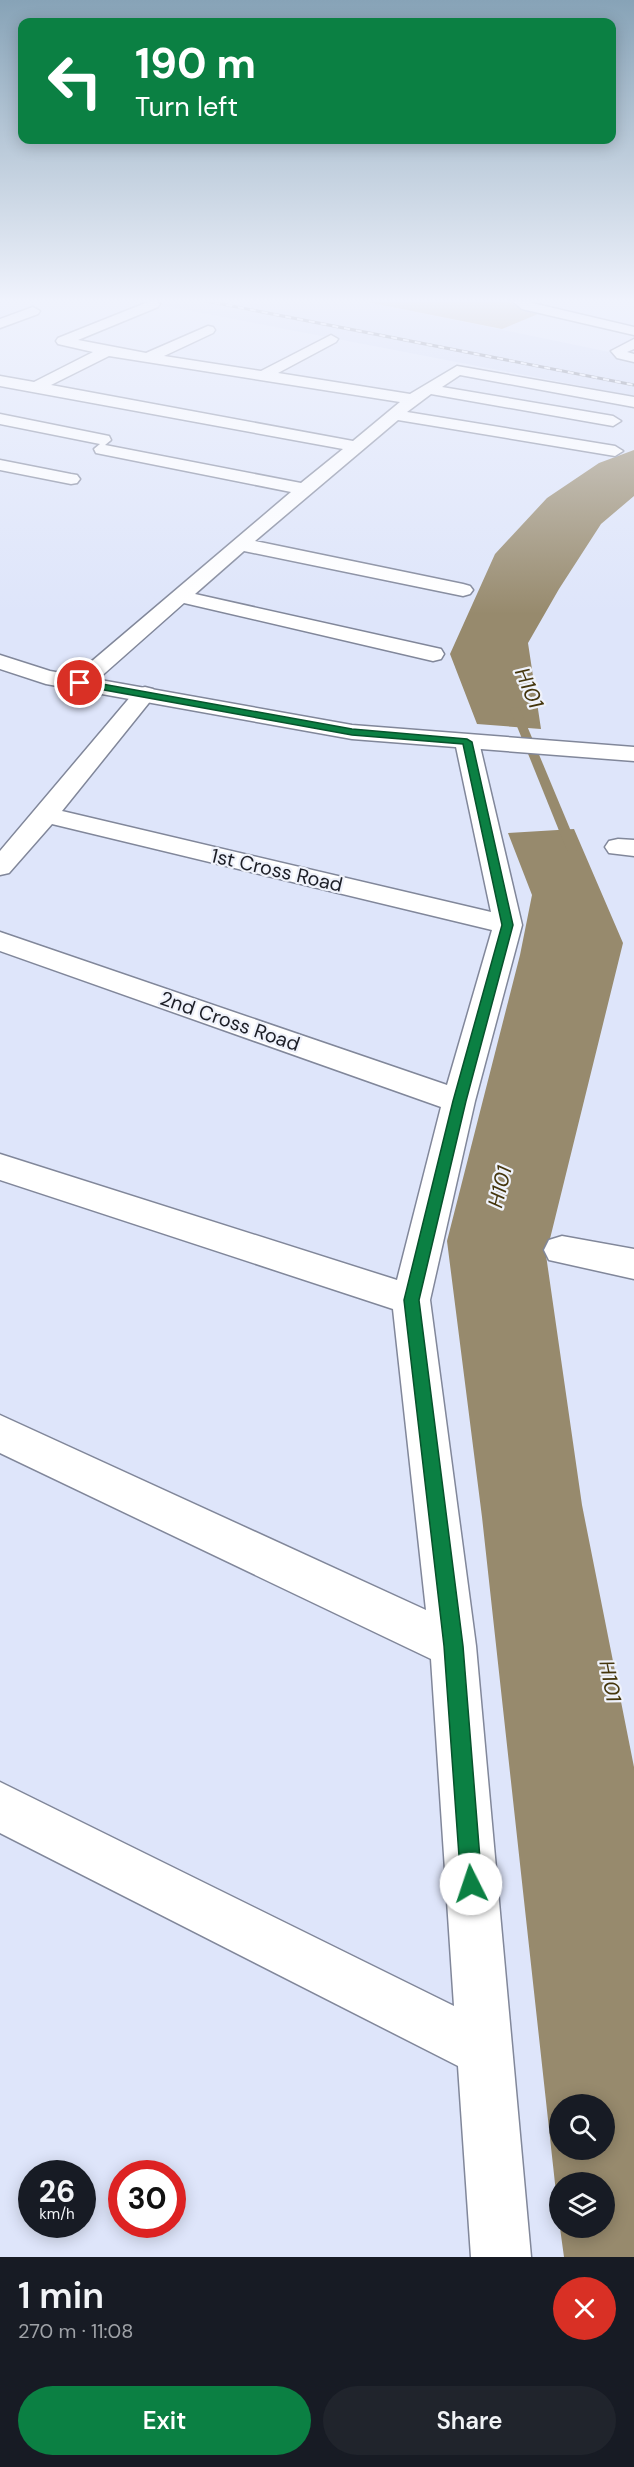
<!DOCTYPE html>
<meta charset="utf-8">
<style>
:root{--surface:#171b24;--page:#20242c;--text:#f1f3f6;--muted:#9ea1a6;--accent:#0b8043}
body{margin:0;font-family:"DM Sans",sans-serif;background:var(--page);color:var(--text);height:100vh;display:flex;flex-direction:column;font-size:22px;white-space:nowrap}
*{box-sizing:border-box;margin:0}
p{font-size:20px;color:var(--muted)}
.icon{flex:none;width:33px;height:33px;fill:none;stroke:currentColor;stroke-width:2;stroke-linecap:round;stroke-linejoin:round}
.map{position:relative;height:2257px;overflow:hidden}
.side{display:flex;flex-direction:column;background:var(--surface);flex:1}
.side>*{flex:none}
.banner{position:absolute;left:18px;top:18px;width:598px;height:126px;border-radius:12px;box-shadow:0 3px 15px #0003;background:#0b8043;color:#fff;overflow:hidden}
.controls{position:absolute;left:549px;top:2094px;display:grid;gap:12px}
.controls a{display:grid;place-items:center;width:66px;height:66px;border-radius:50%;background:var(--surface);box-shadow:0 3px 15px #0003;font-size:30px}
.speed{position:absolute;left:18px;top:2160px;display:flex;gap:12px;font-size:30px;font-weight:700;text-align:center}
.speed>*{display:grid;place-content:center;width:78px;height:78px;border-radius:50%;background:var(--surface);box-shadow:0 3px 15px #0003;line-height:1}
.speed small{font-size:15px;font-weight:400}
.speed .limit{border:9px solid #d22;background:#fff;color:#111}
.pin{position:absolute;display:grid;place-items:center;width:51px;height:51px;color:#fff;margin:-26px;border:3px solid #fff;border-radius:50%;box-shadow:0 2px 6px #0007}
.me{position:absolute;width:66px;margin:-33px;rotate:356deg;stroke-linejoin:round;filter:drop-shadow(0 0 4px #0008)}
.turn{display:flex;align-items:center;gap:21px;height:126px;padding:0 18px;font-size:27px}
.turn .icon{width:78px;height:78px;stroke-width:2.5}
.turn b{display:block;font-size:42px;line-height:51px}
.round{display:grid;place-items:center;flex:none;width:63px;height:63px;border-radius:32px;background:var(--page)}
.headline{display:flex;align-items:center;justify-content:space-between;height:102px;padding:0 18px}
h1{font-size:36px;font-weight:600;line-height:45px}
.action{display:flex;gap:12px;margin-top:auto;padding:12px 18px}
.action a{flex:1;height:69px;border-radius:36px;background:var(--accent);color:#fff;font-size:24px;font-weight:600;line-height:69px;text-align:center}
.action a+a{background:var(--page);color:var(--text)}
.map>svg:first-child{display:block}
</style>
<div class="map">
<svg width="634" height="2257" viewBox="0 0 634 2257">
<rect width="100%" height="100%" fill="#dee5fa"/>
<polygon fill="#d0d9f5" points="124,298 347,298 634,357 634,396"/>
<polygon fill="#bdb298" points="347,298 499,298 538,314 502,329"/>
<g fill="#978a6d" fill-rule="evenodd">
<polygon points="634,450 634,496 601,524 559,589 528,643 541,729 477,724 450,654 495,554 547,498 599,463"/>
<path d="M574,829L623,943L546,1255L582,1505L634,1767V2257H564L560,2228H604V2182H560L559,2220L482,1517L447,1241L520,955L532,895L508,833ZM560,2104H604V2150H560Z"/>
</g>
<g fill="none" stroke-linecap="round" stroke-linejoin="round">
<polygon fill="#978a6d" fill-rule="evenodd" points="515,706 520,709 578,848 576,851 568,851 566,848 510,709"/>
<g stroke="#81879a" stroke-width="3">
<g id="street">
<polygon points="509,298 524,298 532,303 634,327 634,335 522,309"/>
<path d="M153,300L160,304L158,307L78,340L146,353L208,326L213,327L215,330L213,333L164,356L261,371L331,335L338,339L336,342L278,373L410,394L457,366L634,397V407L460,375L442,387L613,416L621,421L613,426L431,394L407,412L615,446L623,451L615,456L398,420L255,541L463,584L470,586L473,590L470,594L463,596L244,551L195,594L441,649L444,654L441,659L433,661L184,603L88,688L80,690L72,688L69,683L72,678L291,492L96,453L94,449L100,444L0,424V414L109,436L111,440L105,445L301,483L343,449L0,386V376L34,382L93,352L58,344L56,341L58,338ZM109,356L400,402L353,441L51,385Z"/>
<polygon points="33,307 40,311 38,314 0,328 0,319"/>
<polygon points="634,339 634,349 627,352 634,354 634,362 617,358 611,351"/>
<polygon points="0,460 71,474 77,475 80,479 77,483 71,484 0,470"/>
<polygon points="145,687 153,689 156,694 62,811 491,912 455,742 459,737 467,735 475,737 479,742 522,925 475,1101 430,1300 476,1646 531,2257 471,2257 458,2066 0,1833 0,1782 454,2006 431,1659 0,1453 0,1415 426,1610 393,1309 0,1180 0,1154 397,1280 441,1107 0,951 0,932 447,1085 492,930 52,824 9,873 0,875 0,851 137,689"/>
<polygon points="618,839 634,840 634,856 609,853 605,847 609,841"/>
<polygon points="562,1236 634,1249 634,1279 549,1260 544,1250 549,1240"/>
</g>
</g>
<g stroke="#81879a" stroke-width="3">
<polygon id="secondary" points="0,655 50,671 352,725 634,747 634,761 352,739 46,684 0,669"/>
</g>
<use href="#street" fill="#fff" fill-rule="evenodd"/>
<use href="#secondary" fill="#fff" fill-rule="evenodd"/>
<g stroke="#6c707d" stroke-width="3">
<polyline id="rail" points="191,298 634,385"/>
</g>
<use href="#rail" stroke="#eff2fb" stroke-width="2" stroke-dasharray="6" stroke-linecap="butt"/>
</g>
<linearGradient id="sky" x2="0" y2="1"><stop stop-color="#87a3b7"/><stop offset="0.49" stop-color="#f0f3fd"/><stop offset="1" stop-color="#f0f3fd" stop-opacity="0"/></linearGradient>
<rect width="634" height="614" fill="url(#sky)"/>
<polygon fill="#0b8043" stroke="#07532c" stroke-width="1.5" points="80,680 352,729 467,739 472,742 513,925 466,1101 419,1300 463,1646 482,1884 479,1891 471,1894 464,1891 461,1884 444,1646 404,1300 453,1101 502,925 463,744 352,735 77,685 77,681"/>
<g text-anchor="middle" dominant-baseline="central" stroke-width="4.5" stroke-linejoin="round" paint-order="stroke">
<g font-size="20" fill="#1c1e26" stroke="#eff2fb">
<text transform="translate(277 870) rotate(13)">1st Cross Road</text>
<text transform="translate(230 1021) rotate(19)">2nd Cross Road</text>
</g>
<g font-size="21" font-style="italic" fill="#44350c" stroke="#eff2fb">
<text transform="translate(529 688) rotate(67)">H101</text>
<text transform="translate(500 1187) rotate(-76)">H101</text>
<text transform="translate(610 1681) rotate(79)">H101</text>
</g>
</g>
</svg>
<div class="controls">
<a><svg class="icon" aria-label="search" viewBox="0 0 24 24"><circle cx="10" cy="10" r="6"/><path d="M15 15l6 6"/></svg></a>
<a><svg class="icon" aria-label="layers" viewBox="0 0 24 24"><path d="M12 4l9 5-9 5-9-5zM3 14l9 5 9-5"/></svg></a>
</div>
<div class="speed"><div>26<small>km/h</small></div><div class="limit">30</div></div>
<div class="pin" style="left:80px;top:683px;background:#d93025"><svg class="icon" aria-label="arrive" viewBox="0 0 24 24"><path d="M6 21V4h12l-3 4 3 4H6"/></svg></div>
<svg class="me" style="left:471px;top:1884px" viewBox="-20 -20 40 40"><circle r="19" fill="#fff"/><path d="M0-13L10 11 0 6-10 11z" fill="#0b8043"/></svg>
<div class="banner">
<div class="turn"><svg class="icon" aria-label="left" viewBox="0 0 24 24"><path d="M17 20v-9H6M10 6l-5 5 5 5"/></svg><div><b>190 m</b>Turn left</div></div>
</div>
</div>
<section class="side">
<div class="headline"><div><h1>1 min</h1><p>270 m · 11:08</p></div><a class="round" style="background:#d93025;color:#fff"><svg class="icon" aria-label="close" viewBox="0 0 24 24"><path d="M6 6l12 12M18 6L6 18"/></svg></a></div>
<div class="action"><a>Exit</a><a>Share</a></div>
</section>
